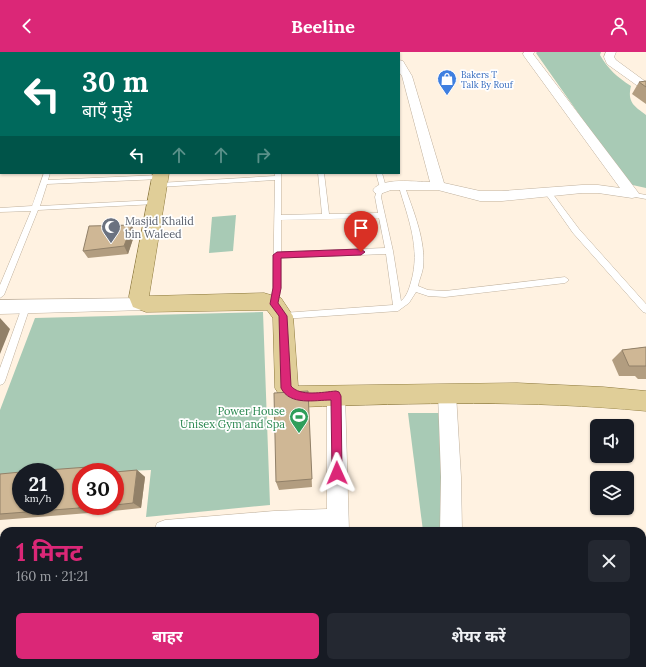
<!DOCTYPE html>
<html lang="hi">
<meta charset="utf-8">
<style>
:root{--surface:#171b24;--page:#242831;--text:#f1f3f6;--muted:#9ea1a6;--accent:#db2777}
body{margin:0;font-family:Lora,"Noto Sans Devanagari",serif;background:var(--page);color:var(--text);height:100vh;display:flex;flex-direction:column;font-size:15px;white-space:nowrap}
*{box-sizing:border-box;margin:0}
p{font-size:13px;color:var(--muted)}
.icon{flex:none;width:22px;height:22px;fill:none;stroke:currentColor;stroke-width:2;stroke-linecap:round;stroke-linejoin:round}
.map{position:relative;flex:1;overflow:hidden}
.side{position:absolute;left:0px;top:475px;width:646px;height:140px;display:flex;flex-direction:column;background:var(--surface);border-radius:12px 12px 0 0;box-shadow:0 1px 3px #0004}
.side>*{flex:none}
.top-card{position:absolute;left:0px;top:0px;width:400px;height:122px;box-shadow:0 1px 3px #0004;background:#00695c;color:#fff;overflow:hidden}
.tools{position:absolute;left:590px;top:367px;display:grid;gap:8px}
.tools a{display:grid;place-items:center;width:44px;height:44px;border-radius:6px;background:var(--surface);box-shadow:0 1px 3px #0004;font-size:20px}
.speed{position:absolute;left:12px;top:411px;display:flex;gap:8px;font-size:20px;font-weight:700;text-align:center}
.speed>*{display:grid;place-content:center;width:52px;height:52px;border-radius:50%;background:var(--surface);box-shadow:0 1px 3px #0004;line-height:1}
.speed small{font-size:10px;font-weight:400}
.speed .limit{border:6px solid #d22;background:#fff;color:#111}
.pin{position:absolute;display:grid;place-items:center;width:34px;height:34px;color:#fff;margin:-41px -17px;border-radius:50% 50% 50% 0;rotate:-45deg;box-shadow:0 0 4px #0007}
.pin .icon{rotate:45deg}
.me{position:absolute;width:44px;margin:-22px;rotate:359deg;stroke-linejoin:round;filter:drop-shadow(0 0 3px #0008)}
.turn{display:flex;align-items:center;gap:14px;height:84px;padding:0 16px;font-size:18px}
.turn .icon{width:52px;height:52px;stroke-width:2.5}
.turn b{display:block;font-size:28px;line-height:34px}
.lanes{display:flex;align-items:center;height:38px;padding:0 16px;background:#0003;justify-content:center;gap:20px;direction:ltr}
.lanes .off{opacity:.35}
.round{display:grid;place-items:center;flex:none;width:42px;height:42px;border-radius:6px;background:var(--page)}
.headline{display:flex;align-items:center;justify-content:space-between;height:68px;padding:0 16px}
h1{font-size:24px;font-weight:700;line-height:30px;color:var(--accent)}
.primary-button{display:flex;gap:8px;margin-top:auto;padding:8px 16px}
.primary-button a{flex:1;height:46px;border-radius:6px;background:var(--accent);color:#fff;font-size:16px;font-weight:700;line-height:46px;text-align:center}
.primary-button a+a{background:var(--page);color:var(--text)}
header{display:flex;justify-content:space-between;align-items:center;height:52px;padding:0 16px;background:var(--accent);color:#fff;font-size:18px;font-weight:700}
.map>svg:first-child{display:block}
</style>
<header><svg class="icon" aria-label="back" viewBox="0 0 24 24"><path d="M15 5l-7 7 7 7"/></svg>Beeline<svg class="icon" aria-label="person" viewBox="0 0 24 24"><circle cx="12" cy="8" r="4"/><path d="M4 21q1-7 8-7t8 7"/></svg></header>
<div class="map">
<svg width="646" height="615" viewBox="0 0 646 615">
<rect width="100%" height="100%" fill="#fff2e1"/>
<g fill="#a8cab5">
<path d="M537,0H601L600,3C608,17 617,25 631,34C627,50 634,54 646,63V136L628,132L536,1Z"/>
<polygon points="236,163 233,199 209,201 212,165"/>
<polygon points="263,260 270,453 146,465 151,418 102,420 21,420 21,423 0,424 0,358 35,266"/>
<polygon points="408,361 441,361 444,479 423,479"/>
</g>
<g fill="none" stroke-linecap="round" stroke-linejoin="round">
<g stroke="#bfb09c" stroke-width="1">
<g id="lane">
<rect x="0" y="28" width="1" height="4"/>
<rect x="0" y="84" width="1" height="4"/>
<polygon points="44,121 50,121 48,128 160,123 163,125 160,127 47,132 40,154 156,148 159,150 156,152 38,158 4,243 0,246 0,233 31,159 0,160 0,156 32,154"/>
<path d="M275,121H281V163L322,162L318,121H324L329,162L378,161L375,145L377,138L380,136L376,121H382L386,135L383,137L381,145L393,199L401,249C407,244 409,237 411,230C421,197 408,166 399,135L402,133L405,135C414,161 426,189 423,216C422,222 419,228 418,234L428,238L445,239L565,225L569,228L565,231L445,245L428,244L416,240L409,251L398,259L283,267L280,266L279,264L283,261L393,253L386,202L281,206V236L278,252L274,255L270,252L273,236L275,128L159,135L156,133L159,131L275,124ZM379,166L385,196L281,200V168Z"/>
<polygon points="545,137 549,137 579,177 646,252 646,261 643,260 573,181 545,141"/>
<polygon points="630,140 646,143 646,147 630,144"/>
<polygon points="26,252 30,255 5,329 3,332 0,333 0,316 22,255"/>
</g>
</g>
<g stroke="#bfb09c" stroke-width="1">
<g id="street">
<path d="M524,0H535L533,2L637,139L639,142L637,145L632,146L598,141H582L502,149H480L438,138H391L380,142L375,141L373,138C381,125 416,130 430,130L402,24L399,20V8L403,9L412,24L444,131L480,139H502L582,133H598L620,136L524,4L523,2Z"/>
<polygon points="606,0 616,0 614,5 616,8 646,30 646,38 642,37 607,12 604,5"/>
<polygon points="146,246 152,247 154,252 152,257 146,258 0,262 0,248"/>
<polygon points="447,334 454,336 456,342 461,425 462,479 440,479 441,425 438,342 440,336"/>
<polygon points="336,335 343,337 345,343 349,479 154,479 157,471 165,468 274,459 327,457 327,343 329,337"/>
<rect x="0" y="483" width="4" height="22"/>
<rect x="78" y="611" width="26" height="4"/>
<rect x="160" y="611" width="26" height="4"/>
<rect x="331" y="611" width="26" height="4"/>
<rect x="438" y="611" width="26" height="4"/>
</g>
</g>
<g stroke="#8e7a3d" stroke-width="1">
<g id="primary">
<rect x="93" y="0" width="14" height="1"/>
<path d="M153,121H169L149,244L264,241L281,246L293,264L298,334L517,331L603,335L646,339V359C531,348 416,351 301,355L283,349L275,336L273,266L267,258L146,260L133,255L129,245Z"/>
</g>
</g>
<use href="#lane" fill="#fff" fill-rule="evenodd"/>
<use href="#street" fill="#fff" fill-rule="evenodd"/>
<use href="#primary" fill="#e0ce98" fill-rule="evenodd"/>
</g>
<g fill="#b29d80">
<polygon points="646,29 646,52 632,42 639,30"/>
<polygon points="135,181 128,202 88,206 83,199"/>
<polygon points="646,295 646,327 638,327 635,324 619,324 612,308 622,298"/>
<polygon points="308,339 312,435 279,438 276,430"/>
<polygon points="137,418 145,425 141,456 104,460 95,455 95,454 115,454 115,420"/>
<polygon points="55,420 89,461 0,468 0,422"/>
</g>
<g fill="#918068">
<polygon points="0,6 1,7 1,12 0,13"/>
<polygon points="132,173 135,181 128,202 124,194"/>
<polygon points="0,266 10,277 0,302"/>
<polygon points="88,415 95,420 87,420"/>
<polygon points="137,418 145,425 141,456 133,451"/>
<polygon points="81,446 81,454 90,454 89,461 79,456"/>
</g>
<g fill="#cfb795" stroke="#918068">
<polygon points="646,29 646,35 639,30"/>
<polygon points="132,173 124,194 83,199 89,174"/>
<polygon points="646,295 646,314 629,314 622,298"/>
<polygon points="308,339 312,427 276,430 274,341"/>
<polygon points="88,415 87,420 81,420 81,446 79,456 0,462 0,422 21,420 21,454 55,454 55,420 21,420"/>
<polygon points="137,418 133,451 115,453 115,420"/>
</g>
<path fill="#db2777" stroke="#8e194d" d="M361,197L365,200L361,203L281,206V236L278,251L287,264L291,334C300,345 323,340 336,339L339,340L341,344L342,421L341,425L337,426L333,425L332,421L331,348C315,348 290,354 281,336L279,264L270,252L273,236V203L277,200Z"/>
<defs>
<g id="shop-pin" transform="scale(1)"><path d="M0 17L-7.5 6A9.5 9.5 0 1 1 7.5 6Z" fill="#3f7fe0" stroke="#fff"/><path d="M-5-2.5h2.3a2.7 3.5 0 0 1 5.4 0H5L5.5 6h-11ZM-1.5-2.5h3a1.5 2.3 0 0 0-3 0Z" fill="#fff"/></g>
<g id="mosque-pin" transform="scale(1)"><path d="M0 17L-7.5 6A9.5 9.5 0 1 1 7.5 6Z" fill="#6b7280" stroke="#fff"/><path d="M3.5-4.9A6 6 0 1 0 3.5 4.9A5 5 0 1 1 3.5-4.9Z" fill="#fff"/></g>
<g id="stadium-pin" transform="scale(1)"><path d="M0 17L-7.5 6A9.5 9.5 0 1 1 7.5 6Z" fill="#2e9e5b" stroke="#fff"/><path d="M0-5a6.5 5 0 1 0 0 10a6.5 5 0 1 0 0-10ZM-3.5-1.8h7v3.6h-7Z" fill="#fff"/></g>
</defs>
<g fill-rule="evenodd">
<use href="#shop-pin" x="447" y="27"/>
<use href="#mosque-pin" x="111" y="175"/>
<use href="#stadium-pin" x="299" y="365"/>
</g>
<g text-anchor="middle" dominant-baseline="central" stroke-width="3.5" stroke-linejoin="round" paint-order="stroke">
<g font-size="9" fill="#366cbe" stroke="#fff" text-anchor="start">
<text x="461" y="22">Bakers T<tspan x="461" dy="10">Talk By Rouf</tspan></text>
</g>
<g font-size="11" fill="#5b616d" stroke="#fff" text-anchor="start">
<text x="125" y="169">Masjid Khalid<tspan x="125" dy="13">bin Waleed</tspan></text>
</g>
<g font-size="11" fill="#27864d" stroke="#fff" text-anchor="end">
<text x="285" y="359">Power House<tspan x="285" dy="13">Unisex Gym and Spa</tspan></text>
</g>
</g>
</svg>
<div class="tools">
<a><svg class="icon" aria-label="sound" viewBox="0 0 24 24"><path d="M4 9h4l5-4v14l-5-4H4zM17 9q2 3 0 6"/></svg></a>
<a><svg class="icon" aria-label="layers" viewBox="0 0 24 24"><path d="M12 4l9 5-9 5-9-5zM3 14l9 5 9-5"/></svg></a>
</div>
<div class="speed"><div>21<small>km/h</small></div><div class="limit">30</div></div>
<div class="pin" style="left:361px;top:200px;background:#d93025"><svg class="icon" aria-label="arrive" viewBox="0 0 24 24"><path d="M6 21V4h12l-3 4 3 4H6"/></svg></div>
<svg class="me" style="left:337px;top:421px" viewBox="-20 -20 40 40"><path d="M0-17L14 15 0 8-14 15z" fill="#db2777" stroke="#fff" stroke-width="4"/></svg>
<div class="top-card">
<div class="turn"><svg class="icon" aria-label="left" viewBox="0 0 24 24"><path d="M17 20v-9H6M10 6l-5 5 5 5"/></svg><div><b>30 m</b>बाएँ मुड़ें</div></div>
<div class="lanes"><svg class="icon" aria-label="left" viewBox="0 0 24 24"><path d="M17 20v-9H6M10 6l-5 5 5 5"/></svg><svg class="icon off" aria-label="ahead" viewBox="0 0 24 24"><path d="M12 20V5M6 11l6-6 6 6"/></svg><svg class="icon off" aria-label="ahead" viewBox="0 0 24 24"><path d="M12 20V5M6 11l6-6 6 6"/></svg><svg class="icon off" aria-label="right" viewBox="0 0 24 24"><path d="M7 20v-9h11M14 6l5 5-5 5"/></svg></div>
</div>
<section class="side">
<div class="headline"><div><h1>1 मिनट</h1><p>160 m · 21:21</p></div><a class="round"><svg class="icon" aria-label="close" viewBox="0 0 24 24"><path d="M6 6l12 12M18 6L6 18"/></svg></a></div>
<div class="primary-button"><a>बाहर</a><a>शेयर करें</a></div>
</section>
</div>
